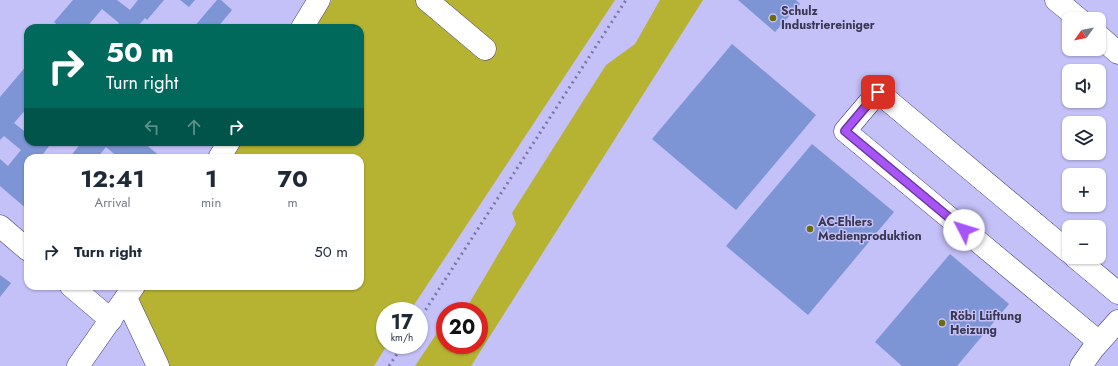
<!DOCTYPE html>
<meta charset="utf-8">
<style>
:root{--surface:#fff;--page:#f2f2f3;--text:#1f2937;--muted:#747a83}
body{margin:0;font-family:Jost,sans-serif;background:var(--page);color:var(--text);height:100vh;display:flex;flex-direction:column;font-size:15px;white-space:nowrap}
*{box-sizing:border-box;margin:0}
p{font-size:13px;color:var(--muted)}
.icon{flex:none;width:22px;height:22px;fill:none;stroke:currentColor;stroke-width:2;stroke-linecap:round;stroke-linejoin:round}
.map{position:relative;flex:1;overflow:hidden}
.drawer{position:absolute;left:24px;top:154px;width:340px;height:136px;display:flex;flex-direction:column;background:var(--surface);border-radius:12px;box-shadow:0 1px 3px #0004}
.drawer>*{flex:none}
.banner{position:absolute;left:24px;top:24px;width:340px;height:122px;border-radius:12px;box-shadow:0 1px 3px #0004;background:#00695c;color:#fff;overflow:hidden}
.needle{width:26px;rotate:237deg}
.tools{position:absolute;left:1062px;top:12px;display:grid;gap:8px}
.tools a{display:grid;place-items:center;width:44px;height:44px;border-radius:8px;background:var(--surface);box-shadow:0 1px 3px #0004;font-size:20px}
.speed{position:absolute;left:376px;top:302px;display:flex;gap:8px;font-size:20px;font-weight:700;text-align:center}
.speed>*{display:grid;place-content:center;width:52px;height:52px;border-radius:50%;background:var(--surface);box-shadow:0 1px 3px #0004;line-height:1}
.speed small{font-size:10px;font-weight:400}
.speed .limit{border:6px solid #d22;background:#fff;color:#111}
.pin{position:absolute;display:grid;place-items:center;width:34px;height:34px;color:#fff;margin:-17px;border-radius:8px;box-shadow:0 2px 6px #0006}
.me{position:absolute;width:44px;margin:-22px;rotate:310deg;stroke-linejoin:round;filter:drop-shadow(0 0 3px #0008)}
.turn{display:flex;align-items:center;gap:14px;height:84px;padding:0 16px;font-size:18px}
.turn .icon{width:52px;height:52px;stroke-width:2.5}
.turn b{display:block;font-size:28px;line-height:34px}
.lanes{display:flex;align-items:center;height:38px;padding:0 16px;background:#0003;justify-content:center;gap:20px;direction:ltr}
.lanes .off{opacity:.35}
.eta{display:flex;justify-content:space-evenly;align-items:center;height:68px;text-align:center}
.eta b{font-size:24px;font-weight:700;line-height:28px}
ul{padding:0;list-style:none}
li{display:flex;align-items:center;gap:12px;height:60px;padding:0 16px}
li div{flex:1}
li b{display:block;font-size:15px}
li em{font-style:normal}
.map>svg:first-child{display:block}
</style>
<div class="map">
<svg width="1118" height="366" viewBox="0 0 1118 366">
<rect width="100%" height="100%" fill="#c4c0f8"/>
<g fill="#b6b332">
<polygon points="332,0 615,0 410,311 385,311 385,345 387,345 374,366 165,366 136,303 147,286 360,286 360,158 230,158 240,142 360,142 360,28 314,28"/>
<polygon points="660,0 703,0 471,366 415,366 445,321 445,345 479,345 479,311 458,311 467,307 516,224 512,213 606,65 635,44"/>
</g>
<g fill="#7d95d4">
<polygon points="73,0 117,0 130,10 138,0 164,0 147,20 145,18 136,28 115,28 119,23 102,9 86,28 61,28 54,22"/>
<polygon points="180,0 195,0 189,7"/>
<polygon points="217,0 221,0 232,10 217,28 193,28"/>
<polygon points="738,0 796,0 800,4 775,32"/>
<polygon points="732,44 816,115 736,210 652,139"/>
<polygon points="28,64 28,107 14,123 28,134 28,142 49,142 47,144 49,146 40,158 28,158 28,172 27,174 28,175 28,210 0,186 0,159 8,166 21,150 4,136 0,140 0,97"/>
<polygon points="82,142 143,142 162,158 119,158 106,147 97,158 69,158"/>
<polygon points="812,144 894,212 808,315 726,246"/>
<polygon points="950,254 1009,304 957,366 902,366 875,342"/>
<polygon points="0,275 11,283 0,297"/>
</g>
<g fill="none" stroke-linecap="round" stroke-linejoin="round">
<g stroke="#473e7a" stroke-width="23">
<g id="minor">
<polyline points="427,0 485,49"/>
<polyline points="1056,0 1079,19"/>
<polyline points="302,28 319,0"/>
<polyline points="1099,36 1118,53"/>
<polyline points="219,158 229,142"/>
<polyline points="0,226 28,250"/>
<polyline points="1069,252 878,92 845,131 1099,342"/>
<polyline points="1075,257 1118,293"/>
<polyline points="71,286 111,320"/>
<polyline points="126,298 158,366"/>
<polyline points="78,366 134,286"/>
<polyline points="1081,366 1093,349 1118,321"/>
</g>
</g>
<use href="#minor" stroke="#fff" stroke-width="22"/>
<g stroke="#7c78a1" stroke-width="3" stroke-dasharray="2 4" stroke-linecap="butt">
<polyline points="419,320 626,0"/>
<polyline points="389,366 403,345"/>
</g>
</g>
<g fill="none" stroke-linecap="round" stroke-linejoin="round">
<g stroke="#6d37a1" stroke-width="10">
<polyline id="route" points="878,92 845,131 964,230"/>
</g>
<use href="#route" stroke="#a855f7" stroke-width="7"/>
</g>
<g fill="#6d6b08" stroke="#c4c0f8" stroke-width="1.5">
<circle cx="773" cy="18" r="4"/>
<circle cx="810" cy="229" r="4"/>
<circle cx="942" cy="323" r="4"/>
</g>
<g text-anchor="middle" dominant-baseline="central" stroke-width="3" stroke-linejoin="round" paint-order="stroke">
<g font-size="12" font-weight="bold" fill="#3a3753" stroke="#c4c0f8" text-anchor="start">
<text x="781" y="11">Schulz<tspan x="781" dy="14">Industriereiniger</tspan></text>
<text x="818" y="222">AC-Ehlers<tspan x="818" dy="14">Medienproduktion</tspan></text>
<text x="950" y="316">Röbi Lüftung<tspan x="950" dy="14">Heizung</tspan></text>
</g>
</g>
</svg>
<div class="tools">
<a><svg class="needle" viewBox="-14 -14 28 28"><path d="M0-13l5 13h-10z" fill="#e53935"/><path d="M0 13l5-13h-10z" fill="#747a83"/></svg></a>
<a><svg class="icon" aria-label="sound" viewBox="0 0 24 24"><path d="M4 9h4l5-4v14l-5-4H4zM17 9q2 3 0 6"/></svg></a>
<a><svg class="icon" aria-label="layers" viewBox="0 0 24 24"><path d="M12 4l9 5-9 5-9-5zM3 14l9 5 9-5"/></svg></a>
<a>+</a>
<a>−</a>
</div>
<div class="speed"><div>17<small>km/h</small></div><div class="limit">20</div></div>
<div class="pin" style="left:878px;top:92px;background:#d93025"><svg class="icon" aria-label="arrive" viewBox="0 0 24 24"><path d="M6 21V4h12l-3 4 3 4H6"/></svg></div>
<svg class="me" style="left:964px;top:230px" viewBox="-20 -20 40 40"><circle r="19" fill="#fff"/><path d="M0-13L10 11 0 6-10 11z" fill="#a855f7"/></svg>
<div class="banner">
<div class="turn"><svg class="icon" aria-label="right" viewBox="0 0 24 24"><path d="M7 20v-9h11M14 6l5 5-5 5"/></svg><div><b>50 m</b>Turn right</div></div>
<div class="lanes"><svg class="icon off" aria-label="left" viewBox="0 0 24 24"><path d="M17 20v-9H6M10 6l-5 5 5 5"/></svg><svg class="icon off" aria-label="ahead" viewBox="0 0 24 24"><path d="M12 20V5M6 11l6-6 6 6"/></svg><svg class="icon" aria-label="right" viewBox="0 0 24 24"><path d="M7 20v-9h11M14 6l5 5-5 5"/></svg></div>
</div>
<section class="drawer">
<div class="eta">
<div><b>12:41</b><p>Arrival</p></div>
<div><b>1</b><p>min</p></div>
<div><b>70</b><p>m</p></div>
</div>
<ul>
<li><svg class="icon" aria-label="right" viewBox="0 0 24 24"><path d="M7 20v-9h11M14 6l5 5-5 5"/></svg><div><b>Turn right</b></div><em>50 m</em></li>
</ul>
</section>
</div>
